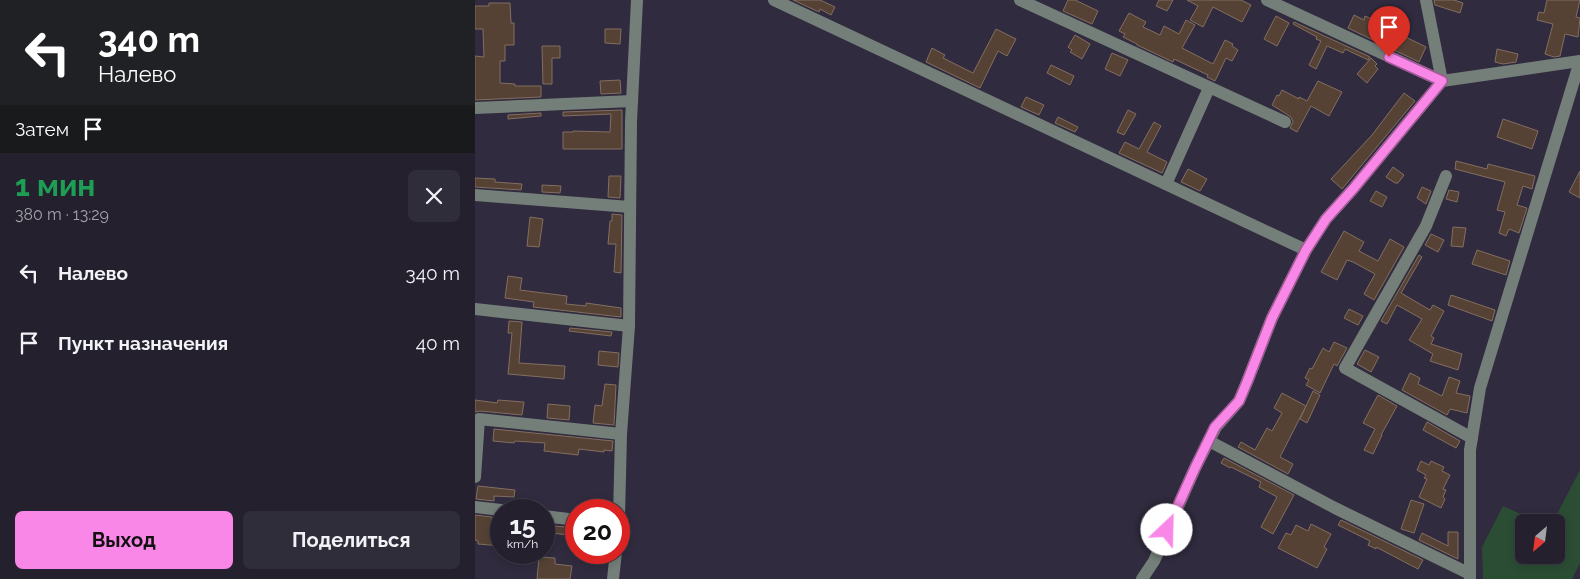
<!DOCTYPE html>
<html lang="ru">
<meta charset="utf-8">
<style>
:root{--surface:#24202e;--page:#302d3a;--text:#f1f3f6;--muted:#a3a3aa;--line:#413e4a;--accent:#f987e8}
body{margin:0;font-family:Raleway,sans-serif;background:var(--page);color:var(--text);height:100vh;display:flex;flex-direction:column;font-size:19px;white-space:nowrap}
*{box-sizing:border-box;margin:0}
p{font-size:16px;color:var(--muted)}
.icon{flex:none;width:28px;height:28px;fill:none;stroke:currentColor;stroke-width:2;stroke-linecap:round;stroke-linejoin:round}
.map{position:relative;flex:1;overflow:hidden}
.panel{display:flex;flex-direction:column;background:var(--surface);width:475px}
.panel>*{flex:none}
.hud{background:#202124;color:#fff;overflow:hidden}
.needle{width:32px;rotate:208deg}
.controls{position:absolute;left:1040px;top:514px;display:grid;gap:10px}
.controls a{display:grid;place-items:center;width:50px;height:50px;border-radius:8px;background:var(--surface);box-shadow:0 2px 8px #0003,0 0 0 1px var(--line);font-size:25px}
.speed{position:absolute;left:15px;top:499px;display:flex;gap:10px;font-size:25px;font-weight:700;text-align:center}
.speed>*{display:grid;place-content:center;width:65px;height:65px;border-radius:50%;background:var(--surface);box-shadow:0 2px 8px #0003,0 0 0 1px var(--line);line-height:1}
.speed small{font-size:12px;font-weight:400}
.speed .limit{border:8px solid #d22;background:#fff;color:#111}
.pin{position:absolute;display:grid;place-items:center;width:42px;height:42px;color:#fff;margin:-51px -21px;border-radius:50% 50% 50% 0;rotate:-45deg;box-shadow:0 0 5px #0007}
.pin .icon{rotate:45deg}
.me{position:absolute;width:55px;margin:-28px;rotate:24deg;stroke-linejoin:round;filter:drop-shadow(0 0 4px #0008)}
.turn{display:flex;align-items:center;gap:18px;height:105px;padding:0 15px;font-size:22px}
.turn .icon{width:65px;height:65px;stroke-width:2.5}
.turn b{display:block;font-size:35px;line-height:42px}
.then{display:flex;align-items:center;height:48px;padding:0 15px;background:#0003;gap:10px;font-size:19px}
.round{display:grid;place-items:center;flex:none;width:52px;height:52px;border-radius:8px;background:var(--page)}
.overview{display:flex;align-items:center;justify-content:space-between;height:85px;padding:0 15px}
h1{font-size:30px;font-weight:700;line-height:38px;color:#1e9e55}
.primary-button{display:flex;gap:10px;margin-top:auto;padding:10px 15px}
.primary-button a{flex:1;height:58px;border-radius:8px;background:var(--accent);color:#111;font-size:20px;font-weight:700;line-height:58px;text-align:center}
.primary-button a+a{background:var(--page);color:var(--text)}
ul{padding:0;list-style:none}
li{display:flex;align-items:center;gap:15px;height:70px;padding:0 15px}
li div{flex:1}
li b{display:block;font-size:19px}
li em{font-style:normal}
main{display:flex;flex:1;min-height:0}
.map>svg:first-child{display:block}
</style>
<main>
<section class="panel">
<div class="hud">
<div class="turn"><svg class="icon" aria-label="left" viewBox="0 0 24 24"><path d="M17 20v-9H6M10 6l-5 5 5 5"/></svg><div><b>340 m</b>Налево</div></div>
<div class="then">Затем<svg class="icon" aria-label="arrive" viewBox="0 0 24 24"><path d="M6 21V4h12l-3 4 3 4H6"/></svg></div>
</div>
<div class="overview"><div><h1>1 мин</h1><p>380 m · 13:29</p></div><a class="round"><svg class="icon" aria-label="close" viewBox="0 0 24 24"><path d="M6 6l12 12M18 6L6 18"/></svg></a></div>
<ul>
<li><svg class="icon" aria-label="left" viewBox="0 0 24 24"><path d="M17 20v-9H6M10 6l-5 5 5 5"/></svg><div><b>Налево</b></div><em>340 m</em></li>
<li><svg class="icon" aria-label="arrive" viewBox="0 0 24 24"><path d="M6 21V4h12l-3 4 3 4H6"/></svg><div><b>Пункт назначения</b></div><em>40 m</em></li>
</ul>
<div class="primary-button"><a>Выход</a><a>Поделиться</a></div>
</section>
<div class="map">
<svg width="1105" height="579" viewBox="0 0 1105 579">
<rect width="100%" height="100%" fill="#302b3e"/>
<polygon fill="#2b4d34" points="1105,470 1105,563 1097,579 1008,579 1007,547 1028,506 1064,522 1049,522 1049,555 1081,555 1081,522 1078,522"/>
<g fill="#554235" stroke="#836e61">
<polygon points="318,0 345,0 360,7 356,15 345,9 344,12"/>
<polygon points="593,0 600,0 623,11 617,24 588,11"/>
<polygon points="684,0 698,0 692,11 681,6"/>
<polygon points="712,0 766,0 776,5 767,22 738,7 728,27 715,20 723,6"/>
<polygon points="959,0 979,0 988,3 985,13 960,5"/>
<polygon points="1072,0 1105,0 1101,17 1105,18 1103,37 1090,34 1085,56 1079,57 1070,54 1078,24 1062,20 1064,12 1069,13"/>
<polygon points="14,3 35,3 36,23 39,23 39,45 30,45 30,61 25,61 25,83 40,84 40,86 66,86 66,97 0,100 0,56 9,57 8,29 0,29 0,6 14,6"/>
<polygon points="654,13 671,22 668,27 685,35 689,26 704,34 711,20 720,25 707,48 738,64 750,40 758,44 757,46 763,50 757,61 751,58 740,81 732,77 733,75 699,59 698,62 662,45 662,44 648,37 650,34 644,31"/>
<polygon points="879,15 889,20 890,16 904,22 904,24 951,47 944,62 873,28"/>
<polygon points="801,16 814,23 802,46 789,39"/>
<polygon points="819,22 893,56 895,57 893,60 870,49 868,53 852,46 841,69 834,65 846,41 841,39 842,37 818,24"/>
<polygon points="130,29 146,29 145,44 130,43"/>
<polygon points="521,29 541,39 532,56 523,51 505,88 451,62 457,48 470,55 468,58 498,73"/>
<polygon points="600,35 615,44 607,59 595,52 597,50 593,47"/>
<polygon points="67,46 85,46 85,58 77,58 77,84 68,84"/>
<polygon points="1022,49 1043,54 1041,62 1028,64 1020,62"/>
<polygon points="637,53 653,60 645,76 630,69"/>
<polygon points="896,58 902,64 900,66 903,69 892,83 882,74"/>
<polygon points="576,65 599,76 595,85 572,73"/>
<polygon points="145,80 146,93 126,94 125,81"/>
<polygon points="843,81 867,92 854,116 836,106 822,132 815,128 818,122 816,117 797,105 802,95 804,96 807,90 824,99 824,97 832,101"/>
<polygon points="929,93 940,101 867,189 856,179 897,135"/>
<polygon points="551,97 569,105 564,115 546,107"/>
<polygon points="147,110 147,149 88,149 88,132 98,132 98,131 135,132 136,114 88,116 88,112"/>
<polygon points="653,110 661,114 649,135 642,132"/>
<polygon points="66,113 66,116 33,119 33,115"/>
<polygon points="583,117 603,127 600,132 580,123"/>
<polygon points="1028,119 1063,131 1057,149 1022,137"/>
<polygon points="679,122 686,126 672,152 692,162 687,173 644,153 650,142 664,149"/>
<polygon points="981,161 1012,169 1013,164 1060,176 1057,189 1048,186 1042,205 1052,208 1044,233 1034,229 1031,236 1024,233 1030,212 1022,210 1030,182 980,169"/>
<polygon points="918,167 929,175 923,183 920,183 911,177"/>
<polygon points="713,169 732,179 725,191 706,182"/>
<polygon points="1105,171 1105,198 1094,192"/>
<polygon points="134,176 146,176 145,198 133,197"/>
<polygon points="0,178 20,179 20,182 47,184 46,190 0,187"/>
<polygon points="67,185 86,186 85,193 67,192"/>
<polygon points="947,187 956,191 951,204 942,198"/>
<polygon points="974,190 984,192 982,202 971,199"/>
<polygon points="901,191 912,197 907,207 895,201"/>
<polygon points="137,214 147,215 146,273 139,272 141,244 133,244 135,221 137,221"/>
<polygon points="55,217 68,219 64,247 52,246"/>
<polygon points="978,227 991,228 988,247 976,246"/>
<polygon points="869,231 889,242 884,251 903,261 915,239 929,247 899,300 889,294 900,274 878,262 872,260 862,280 846,272"/>
<polygon points="956,234 969,240 963,252 950,245"/>
<polygon points="1002,250 1035,261 1031,275 997,264"/>
<polygon points="944,255 947,257 926,293 955,310 958,305 969,311 956,336 959,338 956,344 987,354 983,370 955,361 958,354 934,340 947,319 922,305 912,324 906,321"/>
<polygon points="33,276 47,278 45,290 92,296 91,304 111,306 111,303 146,308 146,317 58,307 59,302 30,298"/>
<polygon points="976,295 1020,310 1017,321 973,305"/>
<polygon points="874,309 888,316 883,325 869,318"/>
<polygon points="34,321 47,322 44,363 90,366 89,379 33,374 37,333 33,333"/>
<polygon points="95,328 137,332 136,336 94,331"/>
<polygon points="859,342 872,348 862,366 859,364 845,393 831,385 834,380 830,378 835,368 837,369 848,348 854,352"/>
<polygon points="890,350 904,357 896,372 882,364"/>
<polygon points="124,351 144,353 143,367 123,365"/>
<polygon points="935,373 945,378 943,384 967,396 974,377 985,381 981,393 995,396 992,413 975,409 972,415 927,390"/>
<polygon points="130,384 141,385 139,425 118,423 120,405 127,406"/>
<polygon points="838,391 845,395 832,423 825,419"/>
<polygon points="807,393 831,406 805,457 818,464 813,474 763,447 766,442 780,450 792,428 797,431 807,413 799,408"/>
<polygon points="903,395 922,406 906,435 907,435 898,454 889,450 900,429 888,423"/>
<polygon points="0,400 22,403 23,400 49,402 47,415 5,411 0,412"/>
<polygon points="73,404 95,406 94,420 72,418"/>
<polygon points="952,422 985,441 981,448 948,430"/>
<polygon points="19,429 138,441 137,451 129,450 129,452 104,449 103,455 69,451 70,443 40,441 39,443 18,441"/>
<polygon points="749,458 819,495 798,534 786,527 802,497 784,487 786,482 756,467 755,468 746,463"/>
<polygon points="946,461 954,465 956,461 969,467 967,471 975,475 968,489 971,490 968,497 970,499 966,508 944,497 952,479 949,478 951,475 942,470"/>
<polygon points="3,486 40,490 39,497 19,496 19,501 1,499"/>
<polygon points="936,500 949,504 939,533 926,529"/>
<polygon points="0,515 17,517 17,519 18,519 17,530 26,531 26,546 3,544 3,541 0,540"/>
<polygon points="866,520 948,560 943,569 901,547 901,549 893,545 895,541 863,525"/>
<polygon points="836,524 856,534 849,547 852,549 842,568 803,548 811,533 816,535 821,525 833,531"/>
<polygon points="69,525 101,528 101,536 69,532"/>
<polygon points="973,532 983,532 983,559 944,540 947,533 973,546"/>
<polygon points="64,557 80,558 80,564 97,566 95,579 62,579"/>
</g>
<g fill="none" stroke-linecap="round" stroke-linejoin="round">
<g stroke="#757f79" stroke-width="12">
<polyline points="299,0 831,250 851,219 878,189 967,81 951,0"/>
<polyline points="545,0 810,122"/>
<polyline points="792,0 967,81 1105,61"/>
<polyline points="0,108 157,101"/>
<polyline points="971,176 951,226 870,368 997,438"/>
<polyline points="691,184 734,88"/>
<polyline points="0,195 155,207"/>
<polyline points="0,309 154,326"/>
<polyline points="734,441 860,508 995,574"/>
<polyline points="0,477 4,419 146,434"/>
<polyline points="0,507 26,510"/>
<polyline points="69,516 101,520"/>
<polyline points="144,517 146,434 154,326 156,122 162,0"/>
<polyline points="138,579 141,552"/>
<polyline points="667,579 679,561 720,468 741,427 764,401 772,382 797,318 831,250"/>
<polyline points="995,579 995,450 1005,388 1105,61"/>
</g>
</g>
<g fill="none" stroke-linecap="round" stroke-linejoin="round">
<g stroke="#a25897" stroke-width="12">
<polyline id="route" points="692,530 720,468 740,427 764,401 772,382 797,318 831,250 851,219 878,189 967,81 914,57"/>
</g>
<use href="#route" stroke="#f987e8" stroke-width="9"/>
</g>
</svg>
<div class="controls">
<a><svg class="needle" viewBox="-14 -14 28 28"><path d="M0-13l5 13h-10z" fill="#e53935"/><path d="M0 13l5-13h-10z" fill="#a3a3aa"/></svg></a>
</div>
<div class="speed"><div>15<small>km/h</small></div><div class="limit">20</div></div>
<div class="pin" style="left:914px;top:57px;background:#d93025"><svg class="icon" aria-label="arrive" viewBox="0 0 24 24"><path d="M6 21V4h12l-3 4 3 4H6"/></svg></div>
<svg class="me" style="left:692px;top:530px" viewBox="-20 -20 40 40"><circle r="19" fill="#fff"/><path d="M0-13L10 11 0 6-10 11z" fill="#f987e8"/></svg>
</div>
</main>
